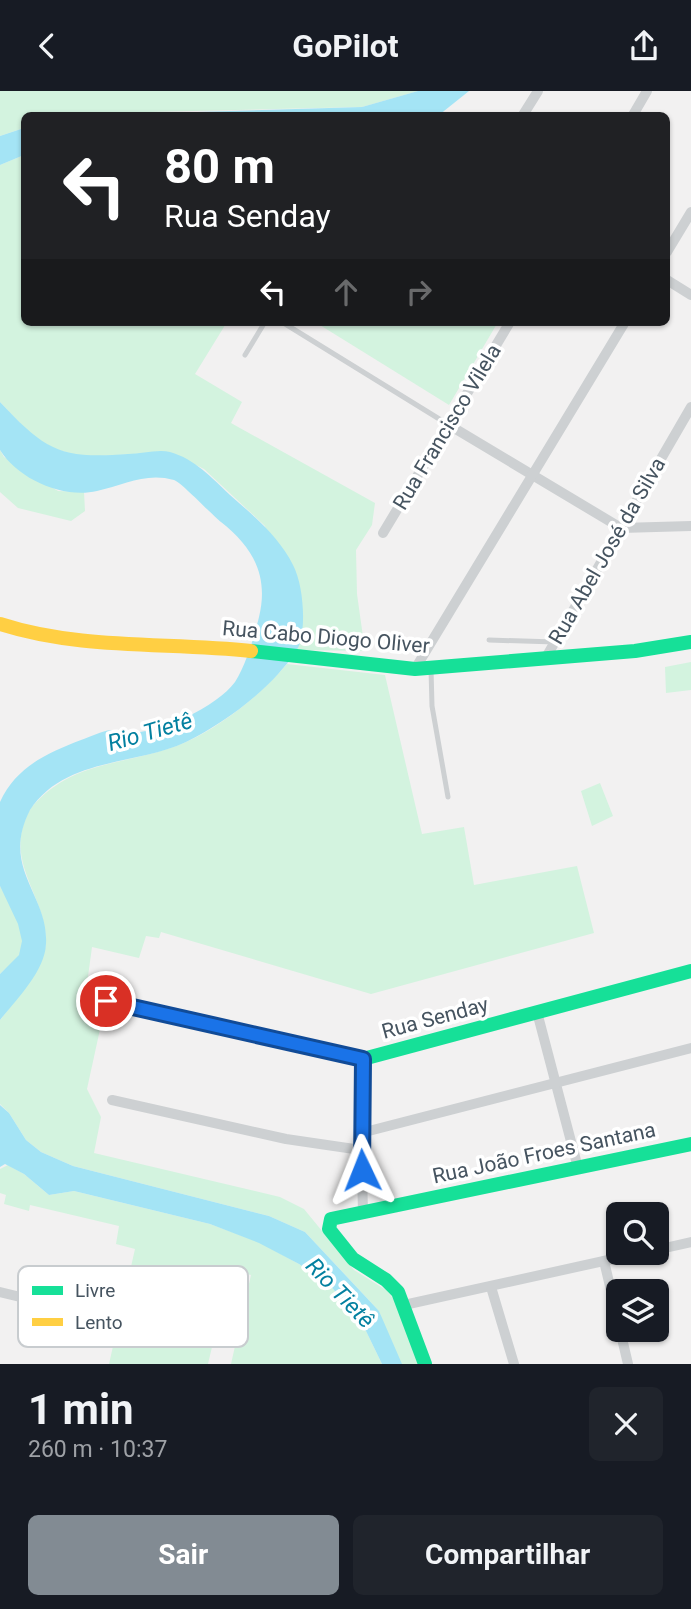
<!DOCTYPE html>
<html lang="pt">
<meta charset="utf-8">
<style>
:root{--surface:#171b24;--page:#20242c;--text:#f1f3f6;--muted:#9ea1a6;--accent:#828b93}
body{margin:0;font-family:Roboto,sans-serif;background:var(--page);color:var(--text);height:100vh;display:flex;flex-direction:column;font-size:26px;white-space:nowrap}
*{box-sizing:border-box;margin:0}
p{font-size:23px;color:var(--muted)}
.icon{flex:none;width:38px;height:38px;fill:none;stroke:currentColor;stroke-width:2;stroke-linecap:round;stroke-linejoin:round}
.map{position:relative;height:1273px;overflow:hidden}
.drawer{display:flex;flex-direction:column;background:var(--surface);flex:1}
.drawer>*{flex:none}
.guide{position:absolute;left:21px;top:21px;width:649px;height:214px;border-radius:10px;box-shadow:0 2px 5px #0004;background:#202124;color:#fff;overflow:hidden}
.controls{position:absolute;left:606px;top:1111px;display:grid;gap:14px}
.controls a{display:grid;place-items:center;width:63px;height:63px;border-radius:10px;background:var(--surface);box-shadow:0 2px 5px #0004;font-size:35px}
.pin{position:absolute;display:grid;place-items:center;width:60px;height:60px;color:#fff;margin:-30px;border:4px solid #fff;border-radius:50%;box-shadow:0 2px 7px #0007}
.me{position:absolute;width:77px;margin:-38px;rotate:358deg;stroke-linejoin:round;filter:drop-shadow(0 0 5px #0008)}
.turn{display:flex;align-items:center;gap:24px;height:147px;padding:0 28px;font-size:32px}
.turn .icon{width:91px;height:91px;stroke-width:2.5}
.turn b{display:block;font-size:49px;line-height:60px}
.lanes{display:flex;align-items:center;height:66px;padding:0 28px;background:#0003;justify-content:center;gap:35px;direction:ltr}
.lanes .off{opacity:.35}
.round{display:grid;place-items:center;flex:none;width:74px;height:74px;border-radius:10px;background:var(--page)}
.head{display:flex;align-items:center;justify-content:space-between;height:119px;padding:0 28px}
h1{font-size:42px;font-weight:700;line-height:52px}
.button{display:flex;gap:14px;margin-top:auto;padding:14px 28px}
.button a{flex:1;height:80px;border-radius:10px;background:var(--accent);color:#fff;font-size:28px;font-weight:700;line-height:80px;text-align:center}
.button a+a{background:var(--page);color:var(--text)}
header{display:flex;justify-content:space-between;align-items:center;height:91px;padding:0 28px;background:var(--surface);font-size:32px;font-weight:700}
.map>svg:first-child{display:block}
</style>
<header><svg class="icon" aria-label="back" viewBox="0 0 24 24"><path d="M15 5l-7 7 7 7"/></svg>GoPilot<svg class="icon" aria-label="share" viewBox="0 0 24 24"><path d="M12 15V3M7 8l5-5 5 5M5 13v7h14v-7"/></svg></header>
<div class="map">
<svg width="691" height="1273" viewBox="0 0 691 1273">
<rect width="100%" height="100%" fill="#f2f1f1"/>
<g fill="#d3f3df">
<polygon points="0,0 418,0 362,16 24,24 24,37 0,45"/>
<polygon points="24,64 24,231 227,231 195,283 242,311 231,332 375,412 372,434 356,459 357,503 365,560 296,559 265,435 204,378 169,361 83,366 55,358 33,346 0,311 0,74"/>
<polygon points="315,231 498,231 449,314"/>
<polygon points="0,359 4,366 58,400 84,401 85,420 71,430 18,417 0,401"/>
<polygon points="691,571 691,599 666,602 665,576"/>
<path d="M287,573L385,584L422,743L464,736L474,794L577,775L594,842L371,903L161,841L159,847L146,845L139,867L92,856L84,915L104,920L87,998L101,1026L94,1062L280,1106L304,1118L354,1179L386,1199L403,1219L421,1273H398L379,1220L305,1141L269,1125L73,1075L41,1061L26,1049L9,1022L0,1013V929C12,915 46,869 46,852C47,804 0,769 31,717C74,666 132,675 186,651C223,634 260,604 287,573Z"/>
<polygon points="600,692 613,725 592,735 581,700"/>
<path d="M0,795C9,813 30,843 20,863C16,870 6,877 0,883Z"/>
<polygon points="8,1074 24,1083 49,1104 74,1100 210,1133 259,1151 299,1173 330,1194 366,1240 382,1273 231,1273 251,1184 230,1179 208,1273 109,1273 135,1158 116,1153 119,1135 30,1114 29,1120 4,1113 6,1104 0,1102 0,1078"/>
</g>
<g fill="#a4e4f5">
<polygon points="418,0 469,0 439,24 96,24 362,16"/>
<polygon points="24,37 24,64 0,74 0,45"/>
<path d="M0,311C46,360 60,368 128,363C141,363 158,358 170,361C195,368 212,387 230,404C253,424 279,446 293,474C303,493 306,531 300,552C297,562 286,574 279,582C255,609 219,635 186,651C135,675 65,666 30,719C0,778 49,803 46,853C45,880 16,909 0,929V883L19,864L22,850L18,833L0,795V711C16,676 47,662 81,649C90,646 102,640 111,639C117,639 122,642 127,642C158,643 217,616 235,591C246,574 254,546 259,526C269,485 253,456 221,431C211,423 181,391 174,389C146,381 124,394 97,400C63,408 18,388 0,359Z"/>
<polygon points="0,1014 9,1022 26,1049 41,1061 73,1075 269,1125 305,1141 379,1220 402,1273 382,1273 366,1240 330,1194 299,1173 259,1152 210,1133 74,1100 49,1104 24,1083 5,1073 0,1076"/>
</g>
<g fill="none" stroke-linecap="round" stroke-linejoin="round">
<g stroke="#cdd0d2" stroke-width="5">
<polyline points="282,231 449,334"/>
<polyline points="245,264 265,231"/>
<polyline points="489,549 555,551"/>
<polyline points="431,578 432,615 448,706"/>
</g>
<g stroke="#cdd0d2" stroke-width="10">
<polyline points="523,24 538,0"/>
<polyline points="633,24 647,0"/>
<polyline points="667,161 691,121"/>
<polyline points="667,189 691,204"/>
<polyline points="449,334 621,437"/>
<polyline points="621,437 691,435"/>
<polyline points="383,442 510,231"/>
<polyline points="545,568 691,316"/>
<polyline points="415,578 625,231"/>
<polyline points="537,921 578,1077"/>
<polyline points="363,968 361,1042 363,1121"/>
<polyline points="112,1009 286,1048 361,1059"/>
<polyline points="361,1042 691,957"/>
<polyline points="656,1159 691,1151"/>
<polyline points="604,1170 618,1229"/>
<polyline points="491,1196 514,1273"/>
<polyline points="0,1201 37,1210"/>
<polyline points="404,1214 640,1162"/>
<polyline points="620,1239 628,1273"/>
</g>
<g stroke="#16e098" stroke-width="14">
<polyline points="251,560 415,578 635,560 691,551"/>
<polyline points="106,910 363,968 691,880"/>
<polyline points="425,1273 398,1201 386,1189 353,1168 329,1138 331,1128 691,1053"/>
</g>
<path stroke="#ffcf43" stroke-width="14" d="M0,533C80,559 168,551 251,560"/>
</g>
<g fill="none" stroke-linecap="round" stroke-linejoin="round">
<g stroke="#114b97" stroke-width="18">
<polyline id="route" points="106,910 363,968 362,1079"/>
</g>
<use href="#route" stroke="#1a73e8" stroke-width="12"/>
</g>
<g text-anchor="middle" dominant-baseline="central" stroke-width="7" stroke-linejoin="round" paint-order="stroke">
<g font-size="21" fill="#465460" stroke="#fff">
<text transform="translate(447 336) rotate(-59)">Rua Francisco Vilela</text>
<text transform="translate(607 460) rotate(-60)">Rua Abel José da Silva</text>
<text transform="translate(326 546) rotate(5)">Rua Cabo Diogo Oliver</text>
<text transform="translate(435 927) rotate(-15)">Rua Senday</text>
<text transform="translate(544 1062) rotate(-12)">Rua João Froes Santana</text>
</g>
<g font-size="23" font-style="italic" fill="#0380a0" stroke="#fff">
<text transform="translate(150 641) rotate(-16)">Rio Tietê</text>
<text transform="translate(340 1202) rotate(46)">Rio Tietê</text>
</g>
</g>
<rect x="18" y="1175" width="230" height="81" rx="10" fill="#fff" stroke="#c8cccf" stroke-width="2"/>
<rect x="32" y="1195" width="31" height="9" fill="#16e098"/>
<rect x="32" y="1227" width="31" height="8" fill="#ffcf43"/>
<g font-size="19" fill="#465460">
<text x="75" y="1206">Livre</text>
<text x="75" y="1238">Lento</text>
</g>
</svg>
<div class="controls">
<a><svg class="icon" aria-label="search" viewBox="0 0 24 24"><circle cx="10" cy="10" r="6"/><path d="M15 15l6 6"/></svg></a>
<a><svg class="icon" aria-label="layers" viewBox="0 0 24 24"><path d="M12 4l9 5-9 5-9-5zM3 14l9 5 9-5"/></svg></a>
</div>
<div class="pin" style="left:106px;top:910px;background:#d93025"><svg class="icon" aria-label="arrive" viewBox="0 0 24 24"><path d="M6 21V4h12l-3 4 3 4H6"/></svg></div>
<svg class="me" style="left:362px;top:1079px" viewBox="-20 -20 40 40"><path d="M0-17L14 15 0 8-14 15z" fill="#1a73e8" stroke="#fff" stroke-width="4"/></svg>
<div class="guide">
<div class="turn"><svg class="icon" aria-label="left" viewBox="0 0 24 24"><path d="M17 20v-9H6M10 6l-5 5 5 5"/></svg><div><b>80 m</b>Rua Senday</div></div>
<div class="lanes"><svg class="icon" aria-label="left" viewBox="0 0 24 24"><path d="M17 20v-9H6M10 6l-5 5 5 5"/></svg><svg class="icon off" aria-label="ahead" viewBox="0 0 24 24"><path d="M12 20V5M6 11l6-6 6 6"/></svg><svg class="icon off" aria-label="right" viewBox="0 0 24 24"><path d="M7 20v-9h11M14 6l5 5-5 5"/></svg></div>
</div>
</div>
<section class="drawer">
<div class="head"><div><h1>1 min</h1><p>260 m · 10:37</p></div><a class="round"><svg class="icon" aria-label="close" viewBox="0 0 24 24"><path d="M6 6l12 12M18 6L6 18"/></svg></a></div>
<div class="button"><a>Sair</a><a>Compartilhar</a></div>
</section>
